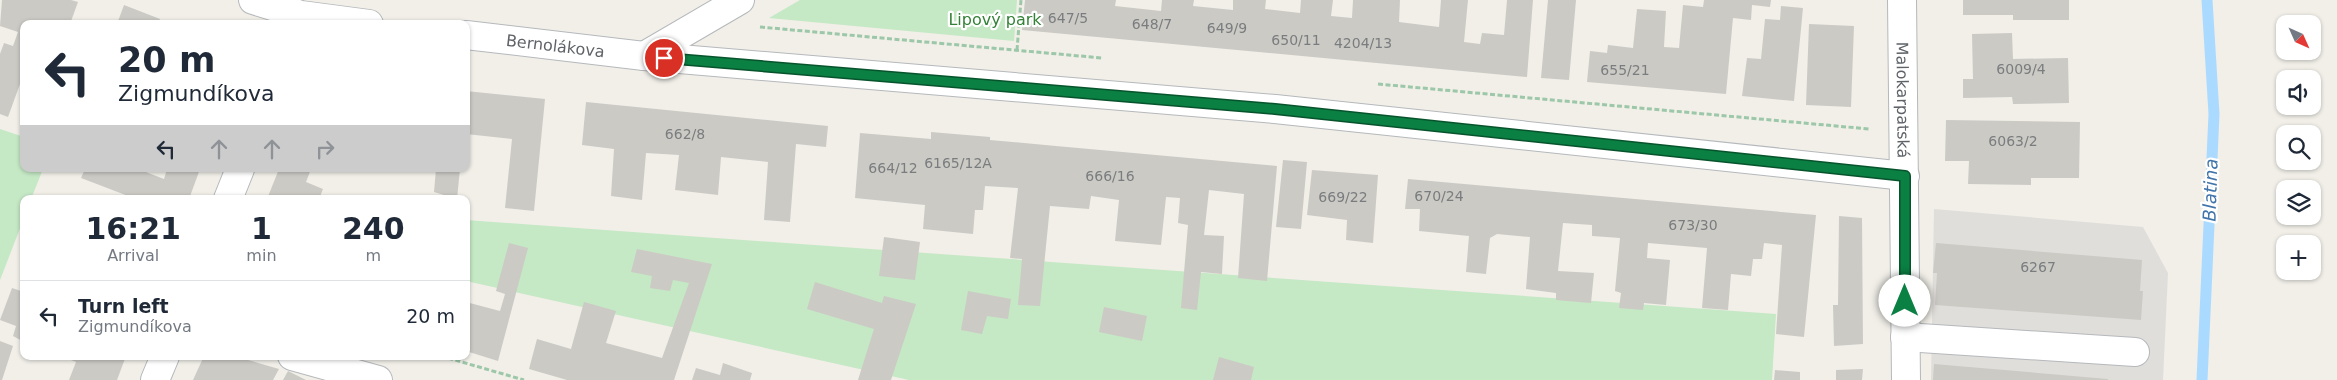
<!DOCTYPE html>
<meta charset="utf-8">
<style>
:root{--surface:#fff;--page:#f6f6f7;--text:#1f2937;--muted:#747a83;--line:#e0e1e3}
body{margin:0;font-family:"DejaVu Sans",sans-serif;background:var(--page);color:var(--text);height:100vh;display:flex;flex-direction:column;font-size:19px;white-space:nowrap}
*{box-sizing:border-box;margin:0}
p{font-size:16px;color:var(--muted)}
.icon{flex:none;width:28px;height:28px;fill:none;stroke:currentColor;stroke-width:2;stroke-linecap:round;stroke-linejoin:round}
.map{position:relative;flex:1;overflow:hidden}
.drawer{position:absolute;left:20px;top:195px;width:450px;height:165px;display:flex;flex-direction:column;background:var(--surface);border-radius:10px;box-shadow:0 1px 4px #0004}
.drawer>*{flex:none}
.hud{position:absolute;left:20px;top:20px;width:450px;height:152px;border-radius:10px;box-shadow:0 1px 4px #0004;background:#fff;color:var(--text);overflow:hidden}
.needle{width:32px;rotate:135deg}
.tools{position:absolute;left:2276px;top:15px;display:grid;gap:10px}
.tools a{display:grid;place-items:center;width:45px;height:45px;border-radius:10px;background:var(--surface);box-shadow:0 1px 4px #0004;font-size:25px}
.pin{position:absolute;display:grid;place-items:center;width:42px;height:42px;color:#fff;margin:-21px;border:2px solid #fff;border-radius:50%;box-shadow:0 1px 5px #0007}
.me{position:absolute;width:55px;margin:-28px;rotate:0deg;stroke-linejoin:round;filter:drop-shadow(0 0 4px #0008)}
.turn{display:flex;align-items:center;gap:18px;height:105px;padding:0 15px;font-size:22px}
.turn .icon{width:65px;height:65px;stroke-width:2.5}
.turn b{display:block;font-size:35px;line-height:42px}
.lanes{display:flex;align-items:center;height:48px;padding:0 15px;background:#0003;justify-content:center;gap:25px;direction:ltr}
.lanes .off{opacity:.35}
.eta{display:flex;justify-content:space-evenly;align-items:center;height:85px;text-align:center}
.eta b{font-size:30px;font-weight:800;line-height:35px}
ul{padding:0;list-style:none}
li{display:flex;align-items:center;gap:15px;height:70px;padding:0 15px;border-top:1px solid var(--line)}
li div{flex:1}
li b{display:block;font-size:19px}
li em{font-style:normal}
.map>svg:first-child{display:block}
</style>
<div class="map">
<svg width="2337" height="380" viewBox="0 0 2337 380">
<rect width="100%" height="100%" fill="#f1efe8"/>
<polygon fill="#e0deda" points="1934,209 2143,227 2168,273 2163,380 1931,380"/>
<g fill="#c5e8c5">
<polygon points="800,0 1017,0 1014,41 769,18"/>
<polygon points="0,129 24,137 24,169 43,169 31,199 24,199 24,218 0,280"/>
<polygon points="466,220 1776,314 1772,380 909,380 466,281"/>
</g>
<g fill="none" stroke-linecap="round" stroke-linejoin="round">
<polyline stroke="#aadaff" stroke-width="11" points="2202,380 2214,114 2207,0"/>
</g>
<g fill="#cccac5">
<polygon points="2,0 71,0 78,2 70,24 24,24 24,73 8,117 0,114 0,54 4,43 13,46 18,32 0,26"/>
<polygon points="1025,0 1116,0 1115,6 1161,11 1162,0 1194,0 1193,6 1233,10 1233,0 1266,0 1265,9 1300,13 1301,0 1333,0 1331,16 1352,18 1353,0 1400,0 1399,22 1439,27 1441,0 1468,0 1464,42 1480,44 1482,33 1504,35 1507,0 1533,0 1527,77 1022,30"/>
<polygon points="1548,0 1576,0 1569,80 1541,78"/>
<polygon points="1704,0 1771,0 1770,7 1752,5 1751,20 1733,18 1726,94 1587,82 1590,51 1607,53 1608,45 1633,48 1637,9 1666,11 1664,47 1679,48 1683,5 1703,7"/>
<polygon points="1963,0 2069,0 2069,20 2013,20 2013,15 1963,15"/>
<polygon points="124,5 160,19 158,24 117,24"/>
<polygon points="1781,6 1803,8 1794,101 1742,96 1747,58 1761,59 1765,19 1780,20"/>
<polygon points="1809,24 1854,26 1851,107 1806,105"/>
<polygon points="2012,33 2013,59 2068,58 2069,103 2013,104 2012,97 1963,98 1963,79 1973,79 1972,34"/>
<polygon points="466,91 545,99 534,211 505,208 512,139 466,134"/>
<polygon points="586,102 828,126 826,147 796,144 790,222 764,220 768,162 721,157 718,195 675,190 679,155 646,153 642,200 611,196 614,149 582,145"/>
<polygon points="1946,120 2080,122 2079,178 2031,178 2031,185 1968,184 1969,161 1945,161"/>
<polygon points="931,132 990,137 990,140 1056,146 1277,166 1267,281 1238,278 1244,194 1209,190 1204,235 1224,236 1222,274 1201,272 1197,310 1181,308 1188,225 1178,223 1180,198 1166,197 1161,245 1115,241 1119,200 1091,196 1089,209 1050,206 1040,306 1018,305 1022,259 1010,258 1018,188 985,186 983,210 975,210 973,234 923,229 925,205 855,198 860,133 931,139"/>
<polygon points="1283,160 1307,162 1301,229 1276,227"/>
<polygon points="85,169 138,169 164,179 167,169 200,169 189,199 136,199 81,178"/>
<polygon points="279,169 311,169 306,182 323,189 319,199 267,199"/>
<polygon points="436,169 460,169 457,199 434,192"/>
<polygon points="1312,170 1378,175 1373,243 1346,240 1347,220 1307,215"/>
<polygon points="1408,179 1816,215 1804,337 1776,334 1782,245 1764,243 1762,259 1753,259 1751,276 1731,274 1728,310 1702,308 1707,248 1648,243 1647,258 1670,260 1666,305 1644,303 1643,310 1619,308 1621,293 1615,291 1620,238 1592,236 1592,225 1563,223 1558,271 1594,273 1591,303 1556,300 1556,293 1526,289 1530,237 1497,234 1490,238 1486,274 1466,272 1469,236 1419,231 1420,209 1405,209"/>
<polygon points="1839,216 1862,218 1863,344 1834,346 1833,305 1838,305"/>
<polygon points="884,237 920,242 915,280 879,276"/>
<polygon points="509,243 528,248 498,361 466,351 466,302 500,311 505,294 496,291"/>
<polygon points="1936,243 2142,260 2140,291 2143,291 2141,320 1935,305 1937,273 1933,273"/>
<polygon points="637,249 712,264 674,380 567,380 529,369 537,339 571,349 584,302 616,311 606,343 662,358 689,283 673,280 670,291 650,288 652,276 631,272"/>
<polygon points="815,282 882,303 884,296 916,304 891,380 858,380 874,329 807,309"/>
<polygon points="12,288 24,292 24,342 13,336 16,326 0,320"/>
<polygon points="968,291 1011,299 1008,319 987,316 982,334 961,330"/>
<polygon points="1104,307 1147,316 1142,341 1099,332"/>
<polygon points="0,341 13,346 2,380 0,380"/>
<polygon points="61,356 126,356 117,380 69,380 76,362"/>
<polygon points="204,356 234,356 279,369 273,380 193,380"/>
<polygon points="1219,357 1254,367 1251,380 1213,380"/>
<polygon points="723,363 752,373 750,380 692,380 696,368 720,375"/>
<polygon points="1934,364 2108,379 2108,380 1933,380"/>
<polygon points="1863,369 1862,380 1836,380 1836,370"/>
<polygon points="1775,370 1800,372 1800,380 1774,380"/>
<polygon points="288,371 306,380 283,380"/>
</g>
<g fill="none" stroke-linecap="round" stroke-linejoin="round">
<g stroke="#b5b8bc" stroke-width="30">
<g id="minor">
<polyline points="253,0 301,15 369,24"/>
<path id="s1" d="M1902,0L1906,380"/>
<path id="s2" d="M466,35L644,56L1275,109L1905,176"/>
<polyline points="644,56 740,0"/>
<polyline points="228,199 240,169"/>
<polyline points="1905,337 2135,352"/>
<polyline points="292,356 378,380"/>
<polyline points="155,380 165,356"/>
</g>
</g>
<g stroke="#9cc7a9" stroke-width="3" stroke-dasharray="5 2.5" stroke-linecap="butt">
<polyline points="760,27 1102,58"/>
<polyline points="1017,50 1021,0"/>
<polyline points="1378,84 1869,129"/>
<polyline points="441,356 524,380"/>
</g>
<use href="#minor" stroke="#fff" stroke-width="28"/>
</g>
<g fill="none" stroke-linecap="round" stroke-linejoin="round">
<g stroke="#07532c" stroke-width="12">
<polyline id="route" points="664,58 1275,109 1905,176 1905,301"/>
</g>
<use href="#route" stroke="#0b8043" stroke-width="9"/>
</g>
<g text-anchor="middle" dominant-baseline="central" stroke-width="4.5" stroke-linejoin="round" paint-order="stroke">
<g font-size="14" fill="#7a7d7f">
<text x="1068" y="18">647/5</text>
<text x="1152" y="24">648/7</text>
<text x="1227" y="28">649/9</text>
<text x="1296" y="40">650/11</text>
<text x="1363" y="43">4204/13</text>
<text x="2021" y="69">6009/4</text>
<text x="1625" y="70">655/21</text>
<text x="685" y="134">662/8</text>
<text x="2013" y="141">6063/2</text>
<text x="958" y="163">6165/12A</text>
<text x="893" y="168">664/12</text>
<text x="1110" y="176">666/16</text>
<text x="1439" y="196">670/24</text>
<text x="1343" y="197">669/22</text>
<text x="1693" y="225">673/30</text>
<text x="2038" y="267">6267</text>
</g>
<g font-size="16" fill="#348238" stroke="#fff">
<text x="995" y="19">Lipový park</text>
</g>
<g font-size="16" fill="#5f6368" stroke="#fff">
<text stroke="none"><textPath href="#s2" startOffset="90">Bernolákova</textPath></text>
<text stroke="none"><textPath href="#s1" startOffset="100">Malokarpatská</textPath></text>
</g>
<g font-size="18" font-style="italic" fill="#4174aa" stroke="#fff">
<text transform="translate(2210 190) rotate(-88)">Blatina</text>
</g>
</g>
</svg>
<div class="tools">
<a><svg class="needle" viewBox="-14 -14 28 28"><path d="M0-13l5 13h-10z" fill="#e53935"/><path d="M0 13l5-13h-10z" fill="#747a83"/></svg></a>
<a><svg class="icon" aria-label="sound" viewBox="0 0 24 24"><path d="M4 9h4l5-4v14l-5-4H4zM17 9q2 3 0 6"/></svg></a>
<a><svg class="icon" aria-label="search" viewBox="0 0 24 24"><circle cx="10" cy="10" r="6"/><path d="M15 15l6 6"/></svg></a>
<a><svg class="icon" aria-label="layers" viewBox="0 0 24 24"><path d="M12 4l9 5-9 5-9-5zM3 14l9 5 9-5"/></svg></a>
<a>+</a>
</div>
<div class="pin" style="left:664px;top:58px;background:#d93025"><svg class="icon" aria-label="arrive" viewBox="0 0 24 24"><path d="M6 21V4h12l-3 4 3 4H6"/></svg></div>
<svg class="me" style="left:1905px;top:301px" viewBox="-20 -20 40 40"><circle r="19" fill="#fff"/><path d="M0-13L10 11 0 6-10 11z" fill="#0b8043"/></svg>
<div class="hud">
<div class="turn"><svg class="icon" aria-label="left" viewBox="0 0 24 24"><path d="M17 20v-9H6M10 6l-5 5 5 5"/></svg><div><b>20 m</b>Zigmundíkova</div></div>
<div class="lanes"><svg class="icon" aria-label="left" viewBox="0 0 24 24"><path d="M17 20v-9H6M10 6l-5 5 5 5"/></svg><svg class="icon off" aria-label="ahead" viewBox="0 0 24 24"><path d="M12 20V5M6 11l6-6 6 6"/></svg><svg class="icon off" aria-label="ahead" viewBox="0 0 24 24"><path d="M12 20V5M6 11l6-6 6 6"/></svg><svg class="icon off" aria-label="right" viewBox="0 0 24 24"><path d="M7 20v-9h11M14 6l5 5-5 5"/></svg></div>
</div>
<section class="drawer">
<div class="eta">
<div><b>16:21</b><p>Arrival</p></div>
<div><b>1</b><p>min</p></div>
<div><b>240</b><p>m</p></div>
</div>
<ul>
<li><svg class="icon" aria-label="left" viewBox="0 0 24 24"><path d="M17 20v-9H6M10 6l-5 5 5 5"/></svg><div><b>Turn left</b><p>Zigmundíkova</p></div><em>20 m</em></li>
</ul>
</section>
</div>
